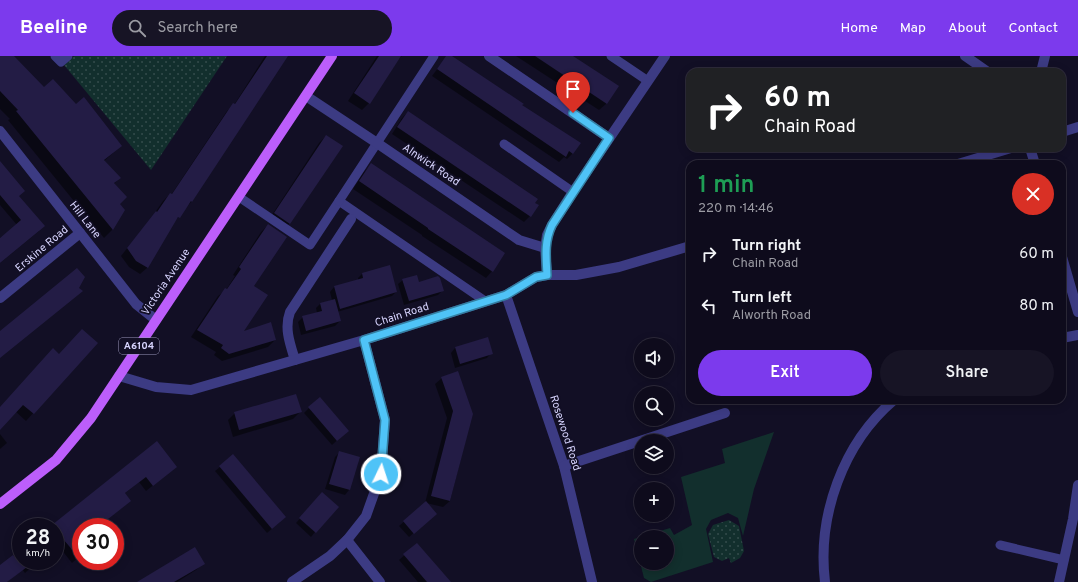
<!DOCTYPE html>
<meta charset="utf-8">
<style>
:root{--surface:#0e0b1c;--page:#171425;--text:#f1f3f6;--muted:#9b9ba3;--line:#2e2b3b;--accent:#7c3aed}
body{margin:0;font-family:Overpass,sans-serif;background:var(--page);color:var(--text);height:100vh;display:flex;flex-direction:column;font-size:15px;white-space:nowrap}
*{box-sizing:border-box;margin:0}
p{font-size:13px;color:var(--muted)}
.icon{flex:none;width:22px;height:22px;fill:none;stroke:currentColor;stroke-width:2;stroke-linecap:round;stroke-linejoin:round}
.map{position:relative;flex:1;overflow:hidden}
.details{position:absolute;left:686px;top:104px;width:380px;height:244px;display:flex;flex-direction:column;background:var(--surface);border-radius:12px;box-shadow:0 2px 10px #0003,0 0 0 1px var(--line)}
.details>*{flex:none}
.top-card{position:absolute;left:686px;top:12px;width:380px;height:84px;border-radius:12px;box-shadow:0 2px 10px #0003,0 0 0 1px var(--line);background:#202124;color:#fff;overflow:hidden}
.controls{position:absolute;left:634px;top:282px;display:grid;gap:8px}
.controls a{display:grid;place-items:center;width:40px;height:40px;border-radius:50%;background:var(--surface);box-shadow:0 2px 10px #0003,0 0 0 1px var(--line);font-size:20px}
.speed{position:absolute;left:12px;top:462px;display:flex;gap:8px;font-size:20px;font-weight:700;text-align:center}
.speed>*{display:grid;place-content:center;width:52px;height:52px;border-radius:50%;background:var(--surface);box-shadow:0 2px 10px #0003,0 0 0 1px var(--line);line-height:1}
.speed small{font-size:10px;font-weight:400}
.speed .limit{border:6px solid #d22;background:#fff;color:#111}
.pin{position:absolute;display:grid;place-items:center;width:34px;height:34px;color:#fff;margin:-41px -17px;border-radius:50% 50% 50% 0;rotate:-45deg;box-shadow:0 0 4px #0007}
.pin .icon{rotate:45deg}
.me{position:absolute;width:44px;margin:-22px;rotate:4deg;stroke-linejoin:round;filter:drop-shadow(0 0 3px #0008)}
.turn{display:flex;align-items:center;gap:14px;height:84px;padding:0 12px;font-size:18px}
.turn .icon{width:52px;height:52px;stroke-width:2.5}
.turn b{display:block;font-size:28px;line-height:34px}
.round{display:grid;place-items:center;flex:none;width:42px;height:42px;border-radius:21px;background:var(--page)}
.headline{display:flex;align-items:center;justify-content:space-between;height:68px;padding:0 12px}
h1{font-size:24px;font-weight:600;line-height:30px;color:#1e9e55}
.primary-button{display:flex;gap:8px;margin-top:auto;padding:8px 12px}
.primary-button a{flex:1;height:46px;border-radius:24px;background:var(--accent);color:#fff;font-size:16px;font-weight:600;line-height:46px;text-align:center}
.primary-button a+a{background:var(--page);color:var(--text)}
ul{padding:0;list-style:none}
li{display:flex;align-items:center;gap:12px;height:52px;padding:0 12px}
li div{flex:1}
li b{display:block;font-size:15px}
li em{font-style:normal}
header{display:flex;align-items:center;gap:24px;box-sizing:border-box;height:56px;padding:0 20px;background:var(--accent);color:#fff}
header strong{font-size:19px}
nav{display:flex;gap:22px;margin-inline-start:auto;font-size:14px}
.search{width:280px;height:36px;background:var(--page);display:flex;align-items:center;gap:10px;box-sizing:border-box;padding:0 14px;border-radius:22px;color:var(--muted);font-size:15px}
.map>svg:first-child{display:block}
</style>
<header>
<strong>Beeline</strong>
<div class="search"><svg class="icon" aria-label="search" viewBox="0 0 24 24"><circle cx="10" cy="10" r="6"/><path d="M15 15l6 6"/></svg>Search here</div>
<nav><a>Home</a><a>Map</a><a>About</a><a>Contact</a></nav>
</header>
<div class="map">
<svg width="1078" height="526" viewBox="0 0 1078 526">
<defs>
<pattern id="park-dots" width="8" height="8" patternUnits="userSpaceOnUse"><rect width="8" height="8" fill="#122f2d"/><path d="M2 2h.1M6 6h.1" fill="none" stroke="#344c4c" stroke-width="1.8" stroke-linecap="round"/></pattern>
</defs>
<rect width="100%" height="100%" fill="#120f25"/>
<path fill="#122f2d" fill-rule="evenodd" d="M774,376L754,433L743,480L738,462L728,457L711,464L706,473L713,506L651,526L644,522L634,483L670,472L674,479L692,469L681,421L725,407L722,393ZM641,481H667V507H641Z"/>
<g fill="url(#park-dots)">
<polygon points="74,0 227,0 151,114 64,9"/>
<polygon points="729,464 739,470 744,495 740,502 731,507 729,502 722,505 714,501 708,478 713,469"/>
</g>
<g fill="#0007">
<polygon points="2,0 13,0 44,32 76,49 121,90 104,105 119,122 114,128 119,148 124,154 112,174 104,182 8,64 10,63 0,53 0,2"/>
<polygon points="265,0 287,0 192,145 173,167 147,212 140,218 129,211 121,200 154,158 163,145 170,138 171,139 227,55 234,49"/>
<polygon points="377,0 402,0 396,5 369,47 362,54 348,45"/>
<polygon points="447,0 450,0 521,50 573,97 567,103 564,101 559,106 432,20"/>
<polygon points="516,0 570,0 617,31 606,48 599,54"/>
<polygon points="408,56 534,147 530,160 524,166 392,78 402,62"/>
<polygon points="326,80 341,90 289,168 282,175 268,165 319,87"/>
<polygon points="0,108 39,175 0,207 0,182 17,169 0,149"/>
<polygon points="371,109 492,215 486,222 422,180 422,179 353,133 364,116"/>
<polygon points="268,169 241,277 275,284 268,291 222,305 214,299 216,296 191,281 218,240 226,234 235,220 233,219 261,176"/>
<polygon points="362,218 396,236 392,240 337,256 340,265 335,270 301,279 298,266 303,261 317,257 316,252 320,248 332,244 330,236 334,231 358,224 358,222"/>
<polygon points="403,224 443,234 438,239 404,249 398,228"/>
<polygon points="487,283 491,297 487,302 455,312 451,297 455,292"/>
<polygon points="96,287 26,365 15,355 0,365 0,352 59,299"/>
<polygon points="442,322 472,358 450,445 443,451 426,447 431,462 409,481 399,470 425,447 447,362 435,328"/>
<polygon points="309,352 343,379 332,389 304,357"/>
<polygon points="300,356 293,363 233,381 228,364 235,357"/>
<polygon points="0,378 7,387 0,393"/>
<polygon points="157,387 176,411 146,435 139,426 124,438 130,445 98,471 81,471 81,499 72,507 57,488 55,490 55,471 51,471"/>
<polygon points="340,396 359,402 349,434 345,439 325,433 335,401"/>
<polygon points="220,411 280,466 267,477 215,415"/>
<polygon points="318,442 315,476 311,481 296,467"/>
<polygon points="417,488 449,526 418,526 399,504"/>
<polygon points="21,503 21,505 38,505 25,517 22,513 7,526 0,526 0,510 18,506"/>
<polygon points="203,507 196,514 177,526 139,526"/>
</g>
<g fill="#231c45">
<polygon points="0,0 14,0 44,31 53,23 76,48 84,41 122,90 104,104 121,122 114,127 127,141 120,148 125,154 113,174 16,55 18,54 0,35"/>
<polygon points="267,0 288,0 192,146 191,145 180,162 178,161 148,212 136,205 127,192 156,155 157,156 170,137 172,138 233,47 235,48"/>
<polygon points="379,0 401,0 370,48 354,37"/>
<polygon points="446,0 452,0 524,48 522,49 581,87 573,98 569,95 566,101 437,13"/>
<polygon points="535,0 573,0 619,30 607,48"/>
<polygon points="408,55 538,143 535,147 539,149 531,161 397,71"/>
<polygon points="326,79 343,90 290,168 274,157"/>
<polygon points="0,105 25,135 19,140 45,170 0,207 0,182 21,164 0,139"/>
<polygon points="371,107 505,197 493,216 428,173 428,172 359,125"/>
<polygon points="268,168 287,181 254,230 268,239 244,275 271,266 276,284 229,298 221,292 223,289 197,274 225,232 227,233 241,213 239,211"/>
<polygon points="390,209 397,236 340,253 334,230 363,222 362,217"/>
<polygon points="77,212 85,221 79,232 83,235 0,302 0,275"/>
<polygon points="417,219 419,226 438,220 440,222 444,235 409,245 402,223"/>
<polygon points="335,243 341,265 306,275 302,260 322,255 320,247"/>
<polygon points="82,273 98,287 34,358 23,349 0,374 0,351 53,292 59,298"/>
<polygon points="488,281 493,298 460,308 455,291"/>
<polygon points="458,315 473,358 450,445 431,440 453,355 441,321"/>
<polygon points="296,338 302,356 239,374 234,356"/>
<polygon points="320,341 349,375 337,385 308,351"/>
<polygon points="157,385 177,411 153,430 146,421 125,437 131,445 98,471 81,471 81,504 63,483 55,491 55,471 52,469"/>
<polygon points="339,395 360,401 350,434 329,428"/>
<polygon points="233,398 286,461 272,473 219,410"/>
<polygon points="322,436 339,451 316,477 299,462"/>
<polygon points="426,445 437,458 414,478 403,465"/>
<polygon points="417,487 451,526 427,526 403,498"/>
<polygon points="195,491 205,508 174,526 137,526"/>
<polygon points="13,499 18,505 35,505 7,526 0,526 0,509"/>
</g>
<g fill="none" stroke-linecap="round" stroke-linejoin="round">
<g stroke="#3c3b83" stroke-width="9">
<polyline points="55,0 61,6 68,0"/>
<polyline points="611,0 648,25"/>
<polyline points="504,88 573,136"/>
<polyline points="239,141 310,189 339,145 485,245"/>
<polyline points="339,145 434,0"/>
<polyline points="1000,489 1064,504"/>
</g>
<g stroke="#3c3b83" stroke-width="10">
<polyline points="489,0 609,82"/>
<polyline points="965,0 988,16"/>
<polyline points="1041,16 1045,0"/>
<polyline points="306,40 377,87 519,184 545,192"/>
<polyline points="0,75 136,248 156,264"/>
<polyline points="1062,76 1078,71"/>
<polyline points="1030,92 1035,108"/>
<polyline points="958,108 1011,92"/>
<polyline points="1062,201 1078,256"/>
<polyline points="547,219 545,192 547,179 552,169 573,136 665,0"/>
<polyline points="506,239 564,410 592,526"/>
<polyline points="0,242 80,177"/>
<polyline points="1062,282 1078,279"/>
<path d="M295,304C290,288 284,272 290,256L351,163"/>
<polyline points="119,320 156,331 191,334 364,284 506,239 536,221 547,219 576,219 619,211 690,190"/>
<polyline points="564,410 725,357"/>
<polyline points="347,484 380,526"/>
<polyline points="292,526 330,500 347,484 366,460 381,418 385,364 364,284"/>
<path d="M825,526C817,460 843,387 894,344"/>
<polyline points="1059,526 1073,463 1078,429"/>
</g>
<polyline stroke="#bc5efb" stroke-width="10" points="0,448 56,404 91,362 332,0"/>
</g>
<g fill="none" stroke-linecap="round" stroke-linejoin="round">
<g stroke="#337fa1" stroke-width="10">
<path id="route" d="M381,418L385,364L364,284L506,239L536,221L547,219C546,201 544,186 552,169L609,82L573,57"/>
</g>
<use href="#route" stroke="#4fc3f7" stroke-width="7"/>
</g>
<g text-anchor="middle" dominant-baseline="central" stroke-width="3.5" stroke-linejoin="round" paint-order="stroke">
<rect fill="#120f25" stroke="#9c99bd" stroke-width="1" x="119" y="282" width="40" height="16" rx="3"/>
<g font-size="10" font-weight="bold" fill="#d7d4fe">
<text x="139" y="290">A6104</text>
</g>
<g font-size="11" fill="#d7d4fe" stroke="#120f25">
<text transform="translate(431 109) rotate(34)">Alnwick Road</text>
<text transform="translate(85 164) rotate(52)">Hill Lane</text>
<text transform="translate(42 193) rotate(-40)">Erskine Road</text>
<text transform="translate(166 226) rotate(-56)">Victoria Avenue</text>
<text transform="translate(402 259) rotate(-18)">Chain Road</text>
<text transform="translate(565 377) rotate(72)">Rosewood Road</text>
</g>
</g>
</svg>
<div class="controls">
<a><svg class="icon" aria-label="sound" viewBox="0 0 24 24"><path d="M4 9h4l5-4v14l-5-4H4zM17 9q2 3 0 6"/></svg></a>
<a><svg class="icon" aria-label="search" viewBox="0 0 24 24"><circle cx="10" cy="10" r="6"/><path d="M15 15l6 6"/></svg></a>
<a><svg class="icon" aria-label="layers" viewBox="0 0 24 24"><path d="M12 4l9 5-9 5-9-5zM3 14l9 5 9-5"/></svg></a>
<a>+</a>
<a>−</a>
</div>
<div class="speed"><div>28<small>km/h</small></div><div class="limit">30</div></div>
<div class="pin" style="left:573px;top:57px;background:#d93025"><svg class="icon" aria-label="arrive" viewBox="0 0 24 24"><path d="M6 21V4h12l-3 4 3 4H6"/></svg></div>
<svg class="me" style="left:381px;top:418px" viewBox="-20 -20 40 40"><circle r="17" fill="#4fc3f7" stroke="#fff" stroke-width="3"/><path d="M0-11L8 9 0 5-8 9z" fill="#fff"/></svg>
<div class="top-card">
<div class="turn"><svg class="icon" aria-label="right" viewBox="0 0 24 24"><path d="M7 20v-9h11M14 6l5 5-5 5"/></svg><div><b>60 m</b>Chain Road</div></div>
</div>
<section class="details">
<div class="headline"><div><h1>1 min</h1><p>220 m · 14:46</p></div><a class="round" style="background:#d93025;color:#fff"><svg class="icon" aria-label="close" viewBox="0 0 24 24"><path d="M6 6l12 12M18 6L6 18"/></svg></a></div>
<ul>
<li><svg class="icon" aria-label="right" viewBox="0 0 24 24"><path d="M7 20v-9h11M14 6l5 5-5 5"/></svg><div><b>Turn right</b><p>Chain Road</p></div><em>60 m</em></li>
<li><svg class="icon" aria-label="left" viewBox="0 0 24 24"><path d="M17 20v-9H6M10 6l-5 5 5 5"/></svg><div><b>Turn left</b><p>Alworth Road</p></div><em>80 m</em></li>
</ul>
<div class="primary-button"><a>Exit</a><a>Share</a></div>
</section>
</div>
